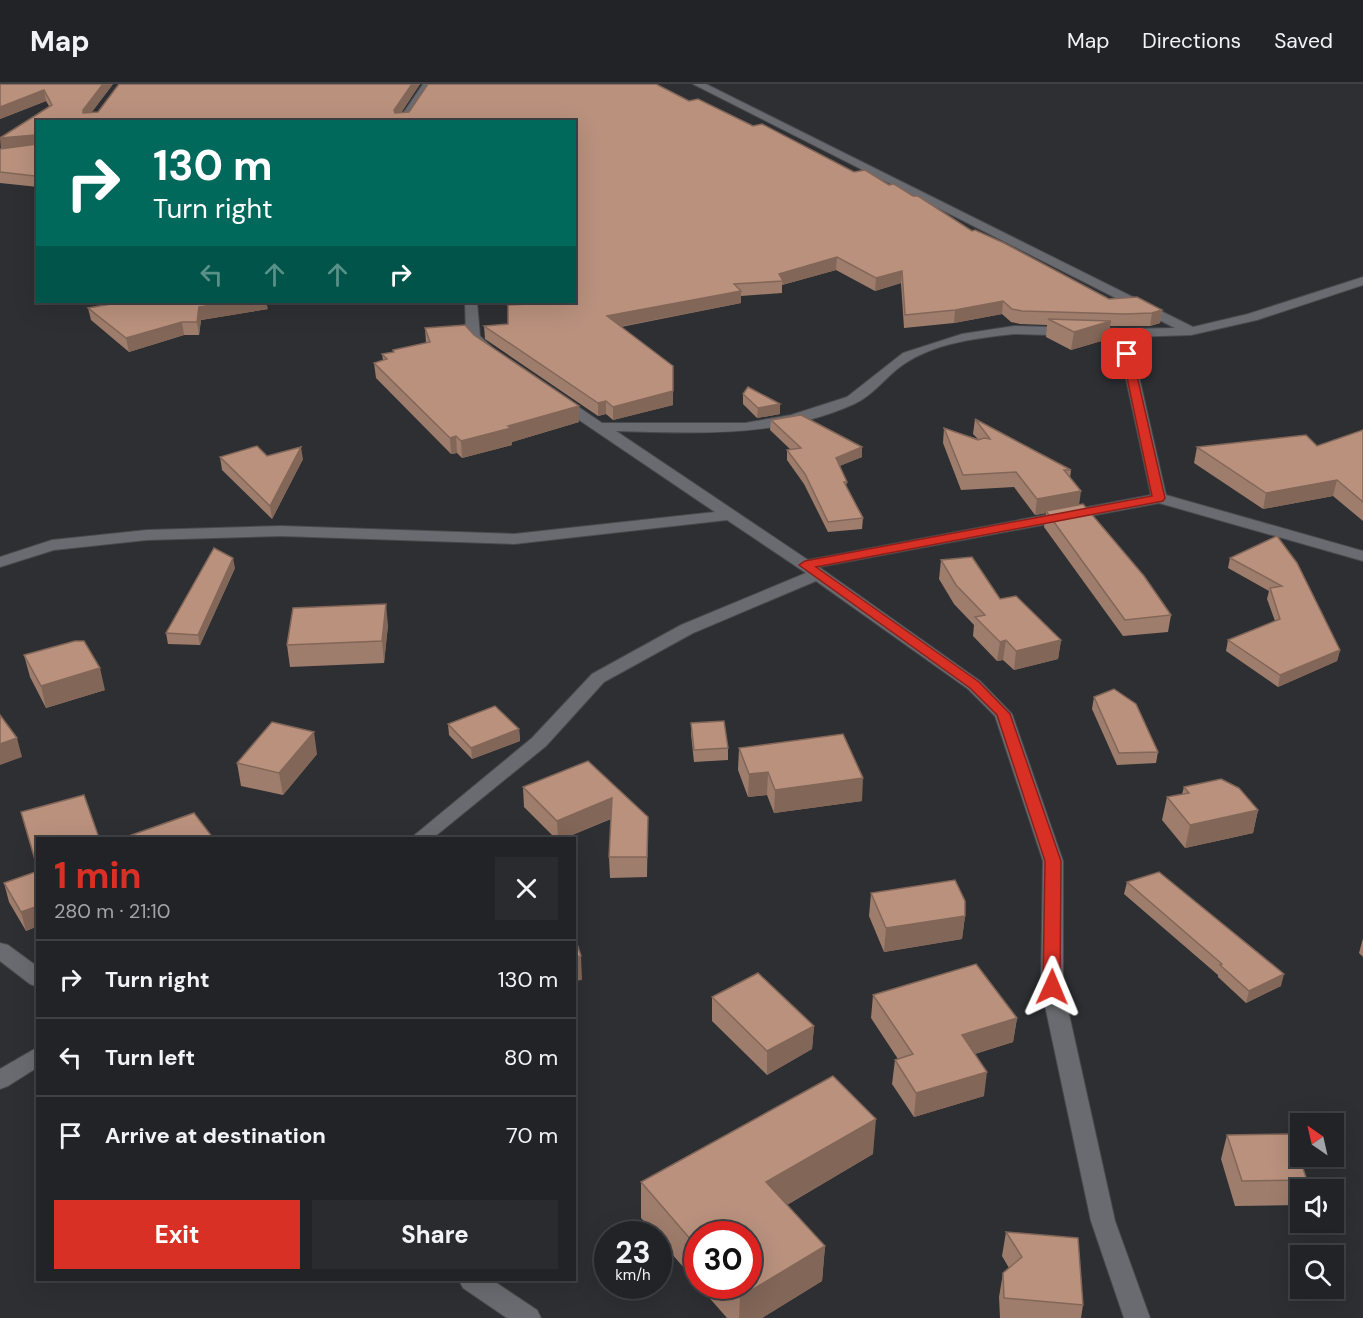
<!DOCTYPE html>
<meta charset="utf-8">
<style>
:root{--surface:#222326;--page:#2a2b2e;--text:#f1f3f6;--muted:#a2a4a7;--line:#3f4043;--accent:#d93025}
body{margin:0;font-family:"DM Sans",sans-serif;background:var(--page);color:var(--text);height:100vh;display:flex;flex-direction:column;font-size:22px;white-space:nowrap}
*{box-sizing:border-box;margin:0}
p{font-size:20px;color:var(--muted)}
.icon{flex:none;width:33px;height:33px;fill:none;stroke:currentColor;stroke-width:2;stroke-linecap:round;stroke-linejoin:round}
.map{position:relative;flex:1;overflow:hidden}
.panel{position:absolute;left:36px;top:753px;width:540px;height:444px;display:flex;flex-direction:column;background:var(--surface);border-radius:0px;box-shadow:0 6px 24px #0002,0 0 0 2px var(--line)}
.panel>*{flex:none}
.guide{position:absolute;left:36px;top:36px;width:540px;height:183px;border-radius:0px;box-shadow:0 6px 24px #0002,0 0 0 2px var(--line);background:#00695c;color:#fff;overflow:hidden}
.needle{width:39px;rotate:326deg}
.buttons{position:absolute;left:1290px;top:1029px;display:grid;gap:12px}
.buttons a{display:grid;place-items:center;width:54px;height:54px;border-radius:0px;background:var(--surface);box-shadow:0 6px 24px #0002,0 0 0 2px var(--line);font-size:30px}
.speed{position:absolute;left:594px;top:1137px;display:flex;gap:12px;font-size:30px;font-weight:700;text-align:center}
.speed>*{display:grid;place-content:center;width:78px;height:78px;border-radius:50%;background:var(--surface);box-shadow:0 6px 24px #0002,0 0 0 2px var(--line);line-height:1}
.speed small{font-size:15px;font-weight:400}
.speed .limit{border:9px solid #d22;background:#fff;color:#111}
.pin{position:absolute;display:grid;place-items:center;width:51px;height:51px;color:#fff;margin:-26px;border-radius:12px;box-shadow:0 3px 9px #0006}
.me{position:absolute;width:66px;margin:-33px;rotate:1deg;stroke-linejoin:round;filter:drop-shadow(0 0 4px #0008)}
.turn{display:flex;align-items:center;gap:21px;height:126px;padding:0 18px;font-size:27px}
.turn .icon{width:78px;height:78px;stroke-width:2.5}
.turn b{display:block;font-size:42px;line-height:51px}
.lanes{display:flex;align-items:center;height:57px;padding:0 18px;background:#0003;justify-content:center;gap:30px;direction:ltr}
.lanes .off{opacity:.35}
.round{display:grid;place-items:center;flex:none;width:63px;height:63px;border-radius:0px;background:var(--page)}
.overview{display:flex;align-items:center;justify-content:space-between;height:102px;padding:0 18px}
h1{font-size:36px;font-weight:700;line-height:45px;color:var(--accent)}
.button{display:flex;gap:12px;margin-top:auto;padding:12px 18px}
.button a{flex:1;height:69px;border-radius:0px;background:var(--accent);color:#fff;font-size:24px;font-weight:700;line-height:69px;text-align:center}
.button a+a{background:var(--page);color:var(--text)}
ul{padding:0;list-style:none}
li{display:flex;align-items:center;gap:18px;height:78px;padding:0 18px;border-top:2px solid var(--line)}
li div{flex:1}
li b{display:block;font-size:22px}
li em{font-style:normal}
header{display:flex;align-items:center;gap:36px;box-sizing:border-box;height:84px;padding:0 30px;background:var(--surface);border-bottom:2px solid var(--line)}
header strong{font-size:28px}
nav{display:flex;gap:33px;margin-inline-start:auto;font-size:21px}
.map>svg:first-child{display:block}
</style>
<header>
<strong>Map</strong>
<nav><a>Map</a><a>Directions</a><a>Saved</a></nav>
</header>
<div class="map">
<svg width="1363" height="1234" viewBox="0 0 1363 1234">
<rect width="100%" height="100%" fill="#2d2f33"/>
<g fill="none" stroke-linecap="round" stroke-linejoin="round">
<g stroke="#494a4e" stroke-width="2">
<g id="minor">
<polygon points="423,0 433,0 408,38 397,38"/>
<path d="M693,0H706L1193,243L1248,230L1363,193V201L1257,236L1191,251L1130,253L1166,411L1363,467V477L1159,419L819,483L980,597L1012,630L1063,777V903L1115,1137L1150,1234H1124L1091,1137L1041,903L1043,777L995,632L968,605L816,497L693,549L604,598L546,662L433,754H411L532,654L592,590L681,541L806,489L727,436L514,460L281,452L147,456L54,466L0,483V473L52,456L147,446L281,442L514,450L715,428L554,319L552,316L554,313H564L602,339H745L791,331L847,313L903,269L962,250L1014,242L1123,245L1175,244ZM1014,250L1117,253L1151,411L808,476L616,347C696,349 779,354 854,320C874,311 886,292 904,280C935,259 977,254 1014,250Z"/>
<polygon points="465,218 477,218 480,252 497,268 495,271 485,271 466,253"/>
<polygon points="0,859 8,861 38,883 38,903 30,900 0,877"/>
<polygon points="38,963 38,983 8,1002 0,1005 0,985"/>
<polygon points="459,1196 492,1196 537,1226 541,1234 507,1234 463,1204"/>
</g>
</g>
<use href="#minor" fill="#6a6b70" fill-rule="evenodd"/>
</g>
<g fill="#9f7d6c">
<polygon points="0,0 113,0 91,29 98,28 119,0 420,0 401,29 689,17 753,42 854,88 889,101 913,112 972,147 1109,215 1162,226 1160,239 1150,242 1110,242 1108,255 1071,266 1046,253 1047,241 1020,240 1011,238 1002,230 954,239 904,244 901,199 875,207 836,186 782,201 782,209 741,212 741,219 621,243 673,321 613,336 606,330 598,332 485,255 484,242 508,240 559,219 557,218 574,218 574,38 38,38 38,103 0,99 0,65 49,22 46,17 0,35"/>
<polygon points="88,224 268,225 201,236 199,251 184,251 129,268 91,236"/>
<polygon points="425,244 474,251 579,322 579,338 512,358 512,361 462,374 457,369 451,370 376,294 374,279 383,276 382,270 393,268 393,266 426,259"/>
<polygon points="743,310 780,330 757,334 743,320"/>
<polygon points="975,335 1071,386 1070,394 1079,421 1171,531 1168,548 1123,552 1044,443 1046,429 1035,431 1014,403 961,406 943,359 944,344 978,355 973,350"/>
<polygon points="771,336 862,373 839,382 847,398 846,402 863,434 862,445 828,448 804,400 787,376 787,366 791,366 770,346"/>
<polygon points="1363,346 1363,437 1333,412 1263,425 1194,379 1197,363 1317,362"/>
<polygon points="267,372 303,375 272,435 222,386 220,373"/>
<polygon points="1277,452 1340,566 1337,577 1278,603 1226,567 1228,556 1275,537 1267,515 1269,507 1228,484 1230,474"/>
<polygon points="941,476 1061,556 1058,575 1014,586 1003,576 997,577 973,552 974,541 954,520 939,495"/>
<polygon points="235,484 200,561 168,560 166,549"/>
<polygon points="388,541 384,579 290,583 287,561"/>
<polygon points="24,571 105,606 46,624 30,593"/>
<polygon points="1094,613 1158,668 1156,679 1117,681 1092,625"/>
<polygon points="691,639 728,664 728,676 694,678 691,650"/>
<polygon points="448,640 519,645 520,657 472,675 449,651"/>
<polygon points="739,664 862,717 774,729 767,711 748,713 738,686"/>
<polygon points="317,670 283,711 241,702 237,679"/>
<polygon points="523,703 648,733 647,793 610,794 609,773 611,735 565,754 555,754 524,723"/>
<polygon points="1184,703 1258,726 1253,749 1185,764 1162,736 1167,713 1182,710"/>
<polygon points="38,754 38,842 26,847 9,818 4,799 37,787"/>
<polygon points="1127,798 1281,902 1246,919 1218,893 1218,891 1124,810"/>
<polygon points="871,809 965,832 962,855 884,868 869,832"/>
<polygon points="1363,854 1363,873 1359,869"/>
<polygon points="873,911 1017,934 1013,958 975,970 984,1012 914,1033 892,1000 895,976 898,975 871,934"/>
<polygon points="712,913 814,942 812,965 767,991 712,937"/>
<polygon points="1227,1051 1307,1096 1305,1106 1300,1106 1300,1121 1235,1122 1221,1075"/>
<polygon points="873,1070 787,1121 825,1162 822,1197 762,1234 727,1234 699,1202 748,1202 698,1150 698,1200 658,1154 658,1150 656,1150 641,1134 641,1098"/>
<polygon points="1006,1148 1083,1221 1081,1234 1000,1234 999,1213 1003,1189 1009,1184 1002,1172"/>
</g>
<g fill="#826658">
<polygon points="103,0 113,0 85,37 83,26"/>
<polygon points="412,0 420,0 395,37 394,26"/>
<polygon points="44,6 46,17 0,35 0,23"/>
<polygon points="35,51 38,62 1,66 0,54"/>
<polygon points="837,173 836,186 782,201 783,197 779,190"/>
<polygon points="902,187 901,199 875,207 876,194"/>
<polygon points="741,207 741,219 607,245 607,232"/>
<polygon points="1003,217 1002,230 954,239 955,226"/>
<polygon points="234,218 266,218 268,225 201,236 199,251 197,238 199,223"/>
<polygon points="1162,226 1160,239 1150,242 1152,229"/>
<polygon points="1111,237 1108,255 1071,266 1074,248"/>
<polygon points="182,238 184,251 129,268 126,254"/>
<polygon points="673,282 673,321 613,336 613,323"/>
<polygon points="606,317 606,330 598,332 598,319"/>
<polygon points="780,320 780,330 757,334 758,324"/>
<polygon points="579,322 579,338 512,358 512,361 462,374 461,357 508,342"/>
<polygon points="456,352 457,369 451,370 450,354"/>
<polygon points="301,363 303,375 272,435 270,422"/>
<polygon points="862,363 862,373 835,384 836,374"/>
<polygon points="1337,396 1333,412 1263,425 1266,409"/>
<polygon points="1081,407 1079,422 1046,427 1046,429 1035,431 1037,415"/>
<polygon points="233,474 235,484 200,561 198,551"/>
<polygon points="386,520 388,541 384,579 382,557"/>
<polygon points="1006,556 1003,576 997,577 1000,558"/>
<polygon points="1061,556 1058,575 1014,586 1016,567"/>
<polygon points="1340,566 1337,577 1278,603 1280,591"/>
<polygon points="100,584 105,606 46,624 41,602"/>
<polygon points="519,645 520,657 472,675 471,664"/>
<polygon points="314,648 317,670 283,711 279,689"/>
<polygon points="17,654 22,673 0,681 0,660"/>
<polygon points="768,688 767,711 748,713 749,690"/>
<polygon points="863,694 862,717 774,729 775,706"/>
<polygon points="612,714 612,734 565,754 558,754 557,737"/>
<polygon points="1258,726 1253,749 1185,764 1190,741"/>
<polygon points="37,822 38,842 26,847 21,828"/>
<polygon points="965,832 962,855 884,868 886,844"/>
<polygon points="581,872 582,896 574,897 574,873"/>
<polygon points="1284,890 1281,902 1246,919 1249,907"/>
<polygon points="1017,934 1013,958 959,975 962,951"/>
<polygon points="814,942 812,965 767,991 767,967"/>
<polygon points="987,988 984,1012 914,1033 916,1009"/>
<polygon points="876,1035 873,1070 764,1134 766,1098"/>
<polygon points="825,1162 822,1197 762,1234 739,1234 740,1213"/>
</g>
<g fill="#b9917d" stroke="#826658" stroke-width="1.5">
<polygon points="0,0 103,0 83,26 83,29 98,28 119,0 412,0 394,26 395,29 409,28 428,0 656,0 689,17 698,15 753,42 762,40 854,88 865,86 889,101 894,100 913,112 918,112 972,147 975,146 1004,159 1109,215 1137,213 1162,226 1152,229 1125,230 1022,227 1012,225 1003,217 955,226 905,231 902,187 876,194 837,173 779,190 783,197 734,200 741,207 607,232 673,282 673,307 613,323 606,317 598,319 484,242 508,240 508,221 576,218 574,217 574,38 38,38 38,52 35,51 0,54 52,21 44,6 0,23"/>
<polygon points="38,59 38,90 35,92 0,88 0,65 37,60"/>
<polygon points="123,218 234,218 199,223 197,238 182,238 126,254 88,224"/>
<polygon points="1048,235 1111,237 1074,248"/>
<polygon points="465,241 474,251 579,322 508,342 511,344 461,357 456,352 450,354 374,279 387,275 382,270 394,268 393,266 430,258 425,244"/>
<polygon points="748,303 780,320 758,324 743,310"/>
<polygon points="801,331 862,363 836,374 847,398 844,398 863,434 828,438 805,390 787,366 801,364 771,336"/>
<polygon points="975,335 1071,386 1064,386 1081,407 1037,415 1016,388 963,391 944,344 978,356 984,354 990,355"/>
<polygon points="1363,346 1363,418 1337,396 1266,409 1197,363 1306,351 1317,362"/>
<polygon points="257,362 267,372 301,363 270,422 220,373"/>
<polygon points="1083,420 1144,492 1171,531 1125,536 1046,427"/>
<polygon points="1277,452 1297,479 1340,566 1280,591 1228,556 1280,535 1270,504 1282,502 1230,474"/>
<polygon points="214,464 233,474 198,551 166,549"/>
<polygon points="972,473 1000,515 1016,512 1061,556 1016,567 1006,556 1000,558 975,533 985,531 956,501 941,476"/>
<polygon points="386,520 382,557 287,561 293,524"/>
<polygon points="75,557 84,557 100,584 41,602 24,571"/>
<polygon points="1114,605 1136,620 1158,668 1119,669 1094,613"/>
<polygon points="495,622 519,645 471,664 448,640"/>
<polygon points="0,631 17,654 0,660"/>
<polygon points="724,637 728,664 694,666 691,639"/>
<polygon points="272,638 314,648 279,689 237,679"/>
<polygon points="843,650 863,694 775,706 768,688 749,690 739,664"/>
<polygon points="588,677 648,733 647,773 609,773 612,714 557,737 523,703"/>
<polygon points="1221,695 1239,704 1258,726 1190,741 1167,713 1189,709 1184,703"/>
<polygon points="84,711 99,754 38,754 38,786 21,728"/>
<polygon points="194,729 213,754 123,754"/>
<polygon points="38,787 38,822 21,828 4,799"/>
<polygon points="1159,788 1284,890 1249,907 1220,881 1222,880 1127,798"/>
<polygon points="955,796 965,817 965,832 886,844 871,809"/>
<polygon points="574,851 581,872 574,873"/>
<polygon points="976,880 1017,934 962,951 987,988 916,1009 895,976 913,970 873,911"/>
<polygon points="758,889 814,942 767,967 712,913"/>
<polygon points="833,992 876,1035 766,1098 825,1162 740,1213 730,1202 748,1202 748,1150 698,1150 698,1164 641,1098"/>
<polygon points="1291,1050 1307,1096 1242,1097 1227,1051"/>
<polygon points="1006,1148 1078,1154 1083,1221 1004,1214 1003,1189 1022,1173"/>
</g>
<polygon fill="#d93025" stroke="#8d1f18" stroke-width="1.5" points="1127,267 1132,270 1165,414 1163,417 816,483 979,598 1010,630 1061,777 1060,903 1057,907 1046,907 1043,903 1045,777 997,631 970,604 799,481 805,477 1152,412 1122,270"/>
</svg>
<div class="buttons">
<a><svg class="needle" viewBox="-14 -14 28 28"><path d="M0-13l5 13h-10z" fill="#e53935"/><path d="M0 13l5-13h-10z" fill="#a2a4a7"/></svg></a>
<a><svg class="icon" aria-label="sound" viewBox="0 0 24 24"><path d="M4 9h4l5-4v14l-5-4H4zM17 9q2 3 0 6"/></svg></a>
<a><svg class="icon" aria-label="search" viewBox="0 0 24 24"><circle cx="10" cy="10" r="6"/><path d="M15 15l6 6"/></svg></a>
</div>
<div class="speed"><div>23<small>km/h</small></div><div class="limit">30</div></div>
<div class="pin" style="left:1127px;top:270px;background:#d93025"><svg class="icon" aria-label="arrive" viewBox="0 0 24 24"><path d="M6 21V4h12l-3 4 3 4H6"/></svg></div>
<svg class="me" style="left:1052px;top:903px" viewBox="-20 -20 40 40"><path d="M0-17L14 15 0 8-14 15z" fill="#d93025" stroke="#fff" stroke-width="4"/></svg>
<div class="guide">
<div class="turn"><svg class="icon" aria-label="right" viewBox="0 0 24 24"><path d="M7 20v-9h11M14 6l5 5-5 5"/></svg><div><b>130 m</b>Turn right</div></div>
<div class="lanes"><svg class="icon off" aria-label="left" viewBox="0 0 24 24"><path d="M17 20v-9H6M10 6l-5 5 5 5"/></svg><svg class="icon off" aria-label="ahead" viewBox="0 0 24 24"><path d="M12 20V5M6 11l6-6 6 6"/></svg><svg class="icon off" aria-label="ahead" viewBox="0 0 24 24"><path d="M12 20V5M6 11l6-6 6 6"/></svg><svg class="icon" aria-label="right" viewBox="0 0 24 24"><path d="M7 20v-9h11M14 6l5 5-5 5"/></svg></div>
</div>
<section class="panel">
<div class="overview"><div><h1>1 min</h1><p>280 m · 21:10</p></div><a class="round"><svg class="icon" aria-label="close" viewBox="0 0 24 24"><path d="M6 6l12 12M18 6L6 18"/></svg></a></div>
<ul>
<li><svg class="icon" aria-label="right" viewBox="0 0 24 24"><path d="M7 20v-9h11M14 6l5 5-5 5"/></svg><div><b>Turn right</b></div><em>130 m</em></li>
<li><svg class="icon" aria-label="left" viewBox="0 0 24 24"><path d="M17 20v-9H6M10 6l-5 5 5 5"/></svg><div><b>Turn left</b></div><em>80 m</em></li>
<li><svg class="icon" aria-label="arrive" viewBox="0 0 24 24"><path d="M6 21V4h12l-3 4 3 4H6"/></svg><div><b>Arrive at destination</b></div><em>70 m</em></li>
</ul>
<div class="button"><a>Exit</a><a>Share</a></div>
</section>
</div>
